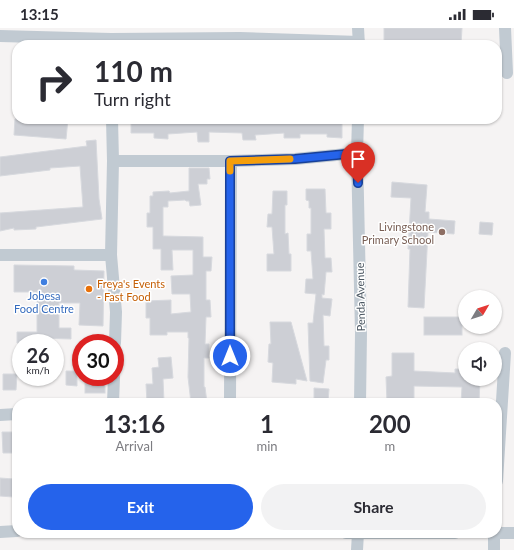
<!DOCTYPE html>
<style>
:root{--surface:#fff;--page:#f2f2f3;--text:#2b2b33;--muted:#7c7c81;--accent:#2563eb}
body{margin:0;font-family:Lato,sans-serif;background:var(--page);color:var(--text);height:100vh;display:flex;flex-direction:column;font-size:15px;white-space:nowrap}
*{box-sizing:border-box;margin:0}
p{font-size:13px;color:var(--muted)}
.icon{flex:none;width:22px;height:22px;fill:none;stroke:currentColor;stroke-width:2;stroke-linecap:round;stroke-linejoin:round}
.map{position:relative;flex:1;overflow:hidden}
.side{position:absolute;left:12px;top:370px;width:490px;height:140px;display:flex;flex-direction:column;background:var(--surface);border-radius:16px;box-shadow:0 1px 3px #0004}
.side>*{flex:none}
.banner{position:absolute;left:12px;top:12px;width:490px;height:84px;border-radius:16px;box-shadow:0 1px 3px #0004;background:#fff;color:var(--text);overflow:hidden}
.needle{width:26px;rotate:51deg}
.controls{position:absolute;left:458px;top:262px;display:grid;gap:8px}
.controls a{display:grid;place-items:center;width:44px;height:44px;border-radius:50%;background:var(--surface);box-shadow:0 1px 3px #0004;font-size:20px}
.speed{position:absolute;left:12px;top:306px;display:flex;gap:8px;font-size:20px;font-weight:700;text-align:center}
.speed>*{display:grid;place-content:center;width:52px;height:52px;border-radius:50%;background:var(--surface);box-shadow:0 1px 3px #0004;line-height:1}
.speed small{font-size:10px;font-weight:400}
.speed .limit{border:6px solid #d22;background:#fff;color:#111}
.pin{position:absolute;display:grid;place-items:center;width:34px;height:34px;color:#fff;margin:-41px -17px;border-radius:50% 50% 50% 0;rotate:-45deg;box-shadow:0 0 4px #0007}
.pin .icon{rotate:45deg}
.me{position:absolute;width:44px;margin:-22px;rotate:0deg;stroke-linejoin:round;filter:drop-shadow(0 0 3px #0008)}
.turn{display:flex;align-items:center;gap:14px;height:84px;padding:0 16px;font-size:18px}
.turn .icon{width:52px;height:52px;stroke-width:2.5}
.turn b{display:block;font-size:28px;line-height:34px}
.eta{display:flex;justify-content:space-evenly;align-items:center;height:68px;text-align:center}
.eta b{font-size:24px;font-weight:700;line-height:28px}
.primary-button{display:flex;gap:8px;margin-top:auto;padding:8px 16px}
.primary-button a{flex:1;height:46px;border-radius:24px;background:var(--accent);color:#fff;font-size:16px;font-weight:700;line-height:46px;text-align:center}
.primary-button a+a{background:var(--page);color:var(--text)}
.status{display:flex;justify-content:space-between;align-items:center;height:28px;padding:0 20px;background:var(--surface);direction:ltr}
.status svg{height:11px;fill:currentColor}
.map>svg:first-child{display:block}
</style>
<div class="status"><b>13:15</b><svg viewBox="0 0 49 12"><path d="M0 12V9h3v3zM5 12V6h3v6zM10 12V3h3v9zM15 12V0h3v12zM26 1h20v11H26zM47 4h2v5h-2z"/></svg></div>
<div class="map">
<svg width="514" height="522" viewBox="0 0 514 522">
<rect width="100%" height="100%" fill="#f5f3f3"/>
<g fill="#cdcfd5" stroke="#d7d9de">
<polygon points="384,0 462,0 461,17 384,17"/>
<polygon points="15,91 68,91 66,111 14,107"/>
<polygon points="131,91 342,91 342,110 327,109 327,106 300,106 300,110 284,110 284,105 255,107 256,112 243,112 242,105 209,104 209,114 198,114 197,104 168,106 168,111 154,110 154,105 131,105"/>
<polygon points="96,112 99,171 102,191 36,199 36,201 14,202 14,200 0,203 0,185 83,179 80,138 50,140 50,142 0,148 0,129 87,118 86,113"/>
<polygon points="189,140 209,140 210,151 207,151 207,156 198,156 201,177 190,178 189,173 186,173 185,172 168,173 168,179 163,179 163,208 203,209 203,229 212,229 211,243 206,243 206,272 210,272 211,289 206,289 205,316 209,316 209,330 204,330 204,359 205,359 207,375 191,375 188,349 189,310 188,310 188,304 167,304 167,307 150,307 150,290 146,290 146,273 171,272 171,286 191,284 190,266 172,266 171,248 193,247 193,222 172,222 173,242 161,242 161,221 153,221 153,199 147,199 147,185 150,185 150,168 153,168 153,164 169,163 170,165 189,163"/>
<polygon points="392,154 427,157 425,184 429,184 429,191 455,193 454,206 428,204 424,280 408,279 410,221 408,221 411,170 391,169"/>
<polygon points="306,161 325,161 326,185 331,185 331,201 324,201 325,230 331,230 332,244 326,244 324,267 322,266 322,270 332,271 330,288 323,287 324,318 329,318 329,332 326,332 323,355 310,353 308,295 313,295 316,266 305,265 306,251 313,251 311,223 307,223 307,206 311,206 311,180 309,180 309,173 306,172"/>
<polygon points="273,163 287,163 287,177 285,177 285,206 288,205 289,226 291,226 291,243 267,243 267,226 274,226 272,199 267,199 268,186 272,186"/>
<polygon points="480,194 493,195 492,207 479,206"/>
<polygon points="14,237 74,238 74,242 104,243 103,298 79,297 80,275 59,275 59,300 71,300 71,311 37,310 37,315 17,315 17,304 37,304 37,264 14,264"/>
<rect x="424" y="289" width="38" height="18"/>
<polygon points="270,294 291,294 307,353 296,351 296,356 272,354 273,335 268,334 269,316 271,316"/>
<polygon points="392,325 414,325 414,343 455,345 455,341 465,341 465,351 480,351 479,375 461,375 462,359 414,358 414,375 387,375 386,349 392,348"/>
<polygon points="171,329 173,350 163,351 164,374 147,375 146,356 153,356 152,340 159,339 158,330"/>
<polygon points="66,343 77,343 77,358 66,357"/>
<polygon points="3,346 17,346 16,362 3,362"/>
<rect x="85" y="349" width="20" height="16"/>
<polygon points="314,360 329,361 328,374 314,373"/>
<polygon points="2,404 15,404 16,425 3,425"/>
<polygon points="0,450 14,451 13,469 0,468"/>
</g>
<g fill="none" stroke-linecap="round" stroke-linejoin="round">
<g stroke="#c1cad2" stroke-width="12">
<polyline points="358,0 359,17"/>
<polyline points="505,0 507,45"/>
<polyline points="0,8 111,11 240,10 359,14"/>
<polyline points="112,91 113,133 111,227 116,284 115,315"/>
<polyline points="358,91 357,125 361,305 360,375"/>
<polyline points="113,133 231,133 295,131 357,125"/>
<polyline points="0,227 111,227"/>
<polyline points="113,375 114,349"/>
<polyline points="230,375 231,133"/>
<polyline points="0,387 17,386"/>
<polyline points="497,453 505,325"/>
<polyline points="0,504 17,503"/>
<polyline points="346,505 455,505"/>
<polyline points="494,505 494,522"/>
<polyline points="497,505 514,505"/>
<polyline points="357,522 358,505"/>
</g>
</g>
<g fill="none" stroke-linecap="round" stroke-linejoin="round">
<g stroke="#184099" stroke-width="10">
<polyline id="route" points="230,328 230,133 295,131 357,125 358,155"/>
</g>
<use href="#route" stroke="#2563eb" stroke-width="7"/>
<polyline stroke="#f59e0b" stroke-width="7" points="230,143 230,133 290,131"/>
</g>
<circle fill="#8d6e63" stroke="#fff" stroke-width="1.5" cx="442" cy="204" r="4"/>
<circle fill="#3f7fe0" stroke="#fff" stroke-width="1.5" cx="44" cy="254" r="4"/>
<circle fill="#e8710a" stroke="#fff" stroke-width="1.5" cx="89" cy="261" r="4"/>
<g text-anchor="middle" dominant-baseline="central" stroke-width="3" stroke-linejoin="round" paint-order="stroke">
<g font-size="11" fill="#785e54" stroke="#fff" text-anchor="end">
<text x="434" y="198">Livingstone<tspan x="434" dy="13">Primary School</tspan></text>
</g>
<g font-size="11" fill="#c56008" stroke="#fff" text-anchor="start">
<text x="97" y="255">Freya's Events<tspan x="97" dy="13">- Fast Food</tspan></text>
</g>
<g font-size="11" fill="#366cbe" stroke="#fff">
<text x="44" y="267">Jobesa<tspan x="44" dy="13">Food Centre</tspan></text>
</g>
<g font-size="11" fill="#4a5661" stroke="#fff">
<text transform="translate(360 269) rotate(-91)">Penda Avenue</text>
</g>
</g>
</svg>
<div class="controls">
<a><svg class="needle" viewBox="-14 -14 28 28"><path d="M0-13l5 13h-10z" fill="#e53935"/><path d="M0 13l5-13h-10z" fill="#7c7c81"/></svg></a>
<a><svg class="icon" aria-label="sound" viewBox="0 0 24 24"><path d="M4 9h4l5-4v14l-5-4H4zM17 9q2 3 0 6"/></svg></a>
</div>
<div class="speed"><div>26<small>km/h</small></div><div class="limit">30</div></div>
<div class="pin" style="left:358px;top:155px;background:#d93025"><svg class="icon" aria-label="arrive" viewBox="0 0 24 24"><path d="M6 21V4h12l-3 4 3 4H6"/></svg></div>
<svg class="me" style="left:230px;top:328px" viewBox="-20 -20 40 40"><circle r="17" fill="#2563eb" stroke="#fff" stroke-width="3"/><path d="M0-11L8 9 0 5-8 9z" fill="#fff"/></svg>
<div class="banner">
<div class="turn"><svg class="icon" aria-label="right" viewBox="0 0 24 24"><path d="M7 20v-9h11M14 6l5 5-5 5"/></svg><div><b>110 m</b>Turn right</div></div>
</div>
<section class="side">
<div class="eta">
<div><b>13:16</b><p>Arrival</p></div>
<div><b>1</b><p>min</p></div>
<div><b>200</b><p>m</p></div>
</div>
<div class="primary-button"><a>Exit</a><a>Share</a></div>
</section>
</div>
